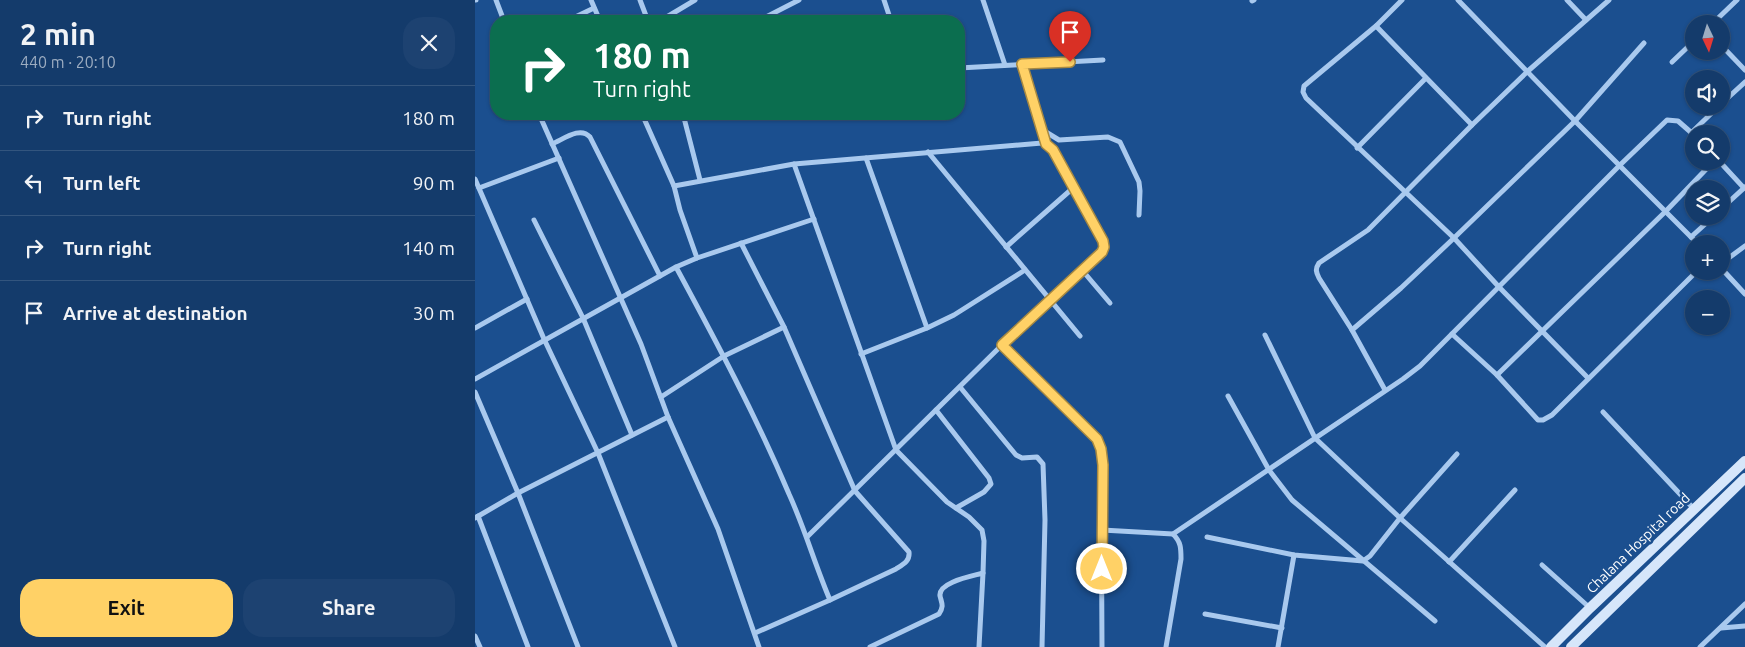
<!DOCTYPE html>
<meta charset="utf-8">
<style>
:root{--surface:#143b6b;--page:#1d4271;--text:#f1f3f6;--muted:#9dadc1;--line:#33557e;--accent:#ffd166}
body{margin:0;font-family:Ubuntu,sans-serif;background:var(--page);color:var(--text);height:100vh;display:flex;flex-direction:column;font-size:19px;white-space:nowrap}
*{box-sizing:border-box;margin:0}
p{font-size:16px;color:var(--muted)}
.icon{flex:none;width:28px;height:28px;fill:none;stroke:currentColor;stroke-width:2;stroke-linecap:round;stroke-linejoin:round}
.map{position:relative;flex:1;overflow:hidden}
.details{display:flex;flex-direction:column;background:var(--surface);width:475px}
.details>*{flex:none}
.banner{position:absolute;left:15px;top:15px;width:475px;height:105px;border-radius:20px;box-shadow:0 1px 4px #0004,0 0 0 1px var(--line);background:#0b6e4f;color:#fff;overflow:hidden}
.needle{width:32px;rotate:176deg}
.controls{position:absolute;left:1210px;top:15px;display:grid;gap:10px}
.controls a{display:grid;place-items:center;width:45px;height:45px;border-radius:50%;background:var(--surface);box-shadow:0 1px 4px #0004,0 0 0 1px var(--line);font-size:25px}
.pin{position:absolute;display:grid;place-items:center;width:42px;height:42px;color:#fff;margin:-51px -21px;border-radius:50% 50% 50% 0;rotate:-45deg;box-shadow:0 0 5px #0007}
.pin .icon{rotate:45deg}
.me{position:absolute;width:55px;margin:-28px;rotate:0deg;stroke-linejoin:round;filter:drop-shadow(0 0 4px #0008)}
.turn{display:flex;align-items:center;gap:18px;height:105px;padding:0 20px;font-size:22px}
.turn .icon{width:65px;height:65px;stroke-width:2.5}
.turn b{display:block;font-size:35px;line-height:42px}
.round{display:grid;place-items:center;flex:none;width:52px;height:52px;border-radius:20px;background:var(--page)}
.headline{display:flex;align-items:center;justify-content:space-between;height:85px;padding:0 20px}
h1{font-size:30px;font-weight:700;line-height:38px}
.primary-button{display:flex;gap:10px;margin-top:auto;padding:10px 20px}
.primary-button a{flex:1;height:58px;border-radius:20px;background:var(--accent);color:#111;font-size:20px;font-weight:700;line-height:58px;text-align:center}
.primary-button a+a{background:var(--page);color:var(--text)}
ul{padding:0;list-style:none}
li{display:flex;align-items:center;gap:15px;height:65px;padding:0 20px;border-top:1px solid var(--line)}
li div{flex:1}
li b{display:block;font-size:19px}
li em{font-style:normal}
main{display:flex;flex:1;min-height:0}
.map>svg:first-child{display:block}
</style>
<main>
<section class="details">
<div class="headline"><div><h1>2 min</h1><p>440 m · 20:10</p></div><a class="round"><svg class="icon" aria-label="close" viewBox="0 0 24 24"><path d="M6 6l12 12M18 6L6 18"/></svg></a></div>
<ul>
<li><svg class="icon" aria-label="right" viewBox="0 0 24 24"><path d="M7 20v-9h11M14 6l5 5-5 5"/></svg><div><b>Turn right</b></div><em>180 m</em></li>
<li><svg class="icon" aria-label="left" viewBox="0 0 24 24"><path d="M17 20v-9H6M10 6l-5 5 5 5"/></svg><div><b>Turn left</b></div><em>90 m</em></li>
<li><svg class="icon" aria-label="right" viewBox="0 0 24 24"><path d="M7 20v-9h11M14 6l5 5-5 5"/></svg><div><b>Turn right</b></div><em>140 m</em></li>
<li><svg class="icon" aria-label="arrive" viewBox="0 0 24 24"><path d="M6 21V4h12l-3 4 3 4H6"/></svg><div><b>Arrive at destination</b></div><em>30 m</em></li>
</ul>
<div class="primary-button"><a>Exit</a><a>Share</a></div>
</section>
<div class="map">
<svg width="1270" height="647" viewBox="0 0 1270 647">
<rect width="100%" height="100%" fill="#1b4f8f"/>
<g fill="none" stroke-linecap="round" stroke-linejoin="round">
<g stroke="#a9c9ee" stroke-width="5">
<polyline points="0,0 1,0"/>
<polyline points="21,0 29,21"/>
<polyline points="116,0 125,21"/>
<polyline points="165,0 173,21"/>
<polyline points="409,0 416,21"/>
<polyline points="508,0 530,65"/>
<polyline points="927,0 901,26 829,86 828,92 831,98 979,238 1024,287 1113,378"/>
<polyline points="983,0 1100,121 1223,244"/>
<polyline points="1092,0 1111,20"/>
<polyline points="777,1 779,0"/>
<polyline points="92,21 119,8"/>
<polyline points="185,21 220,0"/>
<polyline points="283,21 324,0"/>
<polyline points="1237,24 1262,0"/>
<polyline points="901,26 997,125"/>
<polyline points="1246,45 1270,70"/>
<polyline points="1197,62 1219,41"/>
<polyline points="547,64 571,144"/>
<polyline points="484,68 628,60"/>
<polyline points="1246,104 1270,82"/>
<polyline points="64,114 166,344 193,417 243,529 284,647"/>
<polyline points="167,114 199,186 205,210 222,258"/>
<polyline points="208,114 225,180"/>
<polyline points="566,129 584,140 633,137 645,142 664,182 665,191 664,215"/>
<polyline points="1216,133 1244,106"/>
<path d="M77,144C89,139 105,126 115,137L185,276"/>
<polyline points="882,148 951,78"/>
<polyline points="453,152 605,336"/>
<polyline points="391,158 452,328"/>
<polyline points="1244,161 1269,188"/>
<polyline points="319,164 421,450 472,502 494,517 507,530 509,541 508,573 504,647"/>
<polyline points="0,179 69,339 123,453 200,647"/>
<polyline points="199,186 319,164 567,143 571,144 578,150 628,241 629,247 627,252 533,339 332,537"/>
<polyline points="4,188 84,158"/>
<polyline points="1246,209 1270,187"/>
<polyline points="59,220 108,318 157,435"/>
<polyline points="1216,237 1239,216"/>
<path d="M266,243L309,327L380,491L434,552C435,561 429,564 421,569L355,600L280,633"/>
<polyline points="531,247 598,188"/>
<polyline points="1246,261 1255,257 1270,246"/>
<path d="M201,267C241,341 281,416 314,494C330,529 340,565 355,600"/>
<polyline points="1246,268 1270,294"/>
<polyline points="607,270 635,303"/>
<polyline points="0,328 52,299"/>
<polyline points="877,330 926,288 979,238 1100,121 1169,43"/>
<polyline points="977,334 1022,375 1063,420 1068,420 1077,415 1222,271"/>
<polyline points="790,335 840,438 925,518 1070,647"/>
<polyline points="527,345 615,430 622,439 626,449 627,647"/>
<polyline points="386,354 452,328 479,315 550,270"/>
<polyline points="1022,375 1191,211 1239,161"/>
<polyline points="0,379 201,267 222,258 339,219"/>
<polyline points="485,387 541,455 547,458 562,457 568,464 570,520 567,647"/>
<path d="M910,390L877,330L844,278C841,272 840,269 844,263L893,230L997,125L1053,71L1134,0"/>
<polyline points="0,392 43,493 103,647"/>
<polyline points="753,396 794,470 817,500 960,621"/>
<polyline points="186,397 249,356 309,327"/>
<polyline points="461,410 514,478 516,484 509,492 481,508"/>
<polyline points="1128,412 1219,509"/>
<polyline points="3,516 53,647"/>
<polyline points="0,518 43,493 193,417"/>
<path d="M627,530L698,534C706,542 706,548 706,559L691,647"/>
<polyline points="698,534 928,379 945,366 1145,165 1192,120 1203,121 1219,135"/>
<polyline points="732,537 819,555 888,561 895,556 925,518 982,454"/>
<polyline points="974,562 1040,490"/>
<polyline points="1067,565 1115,608"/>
<polyline points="730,614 807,628"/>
<polyline points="1246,628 1270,626"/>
<polyline points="0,636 5,647"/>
<path d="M395,647L464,614C469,606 467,604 465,596C463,582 498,576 508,573"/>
<polyline points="803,647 819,555"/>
<polyline points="1225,647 1270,604"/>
</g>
<g stroke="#d6e6fa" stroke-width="10">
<polyline points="1076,647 1115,608 1270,461"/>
<polyline points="1096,647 1270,478"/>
</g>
</g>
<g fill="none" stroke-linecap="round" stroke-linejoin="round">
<g stroke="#a68842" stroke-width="12">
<polyline id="route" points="595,62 547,64 571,144 578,150 628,241 629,247 627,252 527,345 622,439 626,449 628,465 627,569"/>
</g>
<use href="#route" stroke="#ffd166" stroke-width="9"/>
</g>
<g text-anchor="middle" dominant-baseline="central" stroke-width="5" stroke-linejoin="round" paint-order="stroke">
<g font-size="14" fill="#fff" stroke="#1b4f8f">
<text transform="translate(1163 543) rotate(-44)">Chalana Hospital road</text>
</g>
</g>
</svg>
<div class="controls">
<a><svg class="needle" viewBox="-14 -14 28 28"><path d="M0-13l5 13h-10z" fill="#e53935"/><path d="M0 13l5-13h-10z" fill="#9dadc1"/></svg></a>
<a><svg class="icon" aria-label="sound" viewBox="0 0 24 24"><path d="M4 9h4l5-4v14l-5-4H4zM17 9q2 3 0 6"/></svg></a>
<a><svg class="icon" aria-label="search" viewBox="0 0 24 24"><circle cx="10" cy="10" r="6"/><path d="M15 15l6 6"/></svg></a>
<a><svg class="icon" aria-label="layers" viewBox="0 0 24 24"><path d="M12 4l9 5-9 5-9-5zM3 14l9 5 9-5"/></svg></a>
<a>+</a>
<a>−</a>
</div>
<div class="pin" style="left:595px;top:62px;background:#d93025"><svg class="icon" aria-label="arrive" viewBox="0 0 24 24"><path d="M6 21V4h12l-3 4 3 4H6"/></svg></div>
<svg class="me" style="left:627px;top:569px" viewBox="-20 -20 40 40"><circle r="17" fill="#ffd166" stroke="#fff" stroke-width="3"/><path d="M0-11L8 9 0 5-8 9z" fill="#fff"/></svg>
<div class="banner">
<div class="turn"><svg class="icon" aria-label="right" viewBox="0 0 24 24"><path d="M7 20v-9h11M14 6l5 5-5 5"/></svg><div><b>180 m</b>Turn right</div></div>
</div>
</div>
</main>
